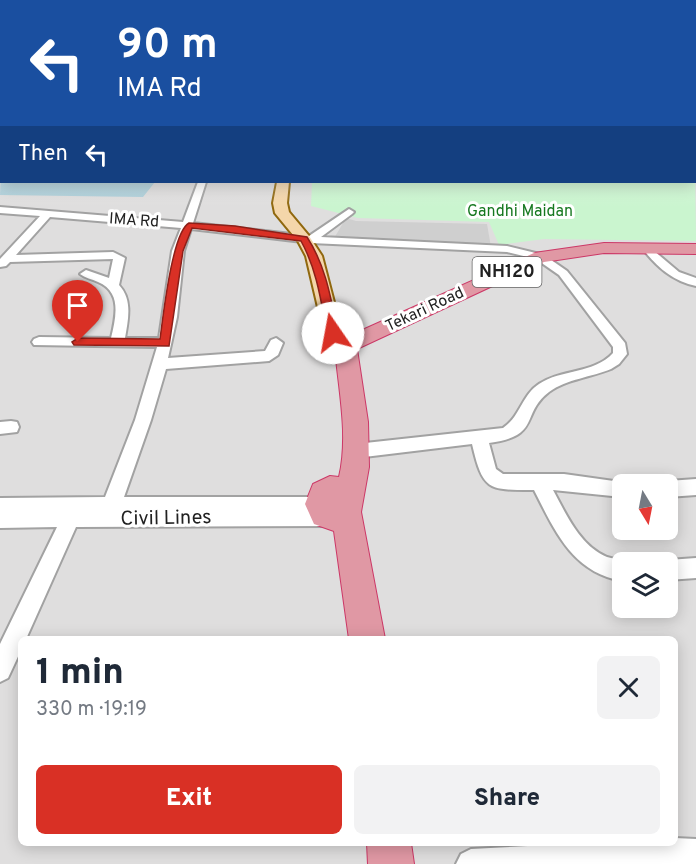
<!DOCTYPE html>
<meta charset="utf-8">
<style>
:root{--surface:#fff;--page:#f2f2f3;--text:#1f2937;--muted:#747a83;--accent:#d93025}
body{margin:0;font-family:Overpass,sans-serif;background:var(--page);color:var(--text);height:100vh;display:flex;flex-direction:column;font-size:22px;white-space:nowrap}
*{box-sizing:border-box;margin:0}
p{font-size:20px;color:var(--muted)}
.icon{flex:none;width:33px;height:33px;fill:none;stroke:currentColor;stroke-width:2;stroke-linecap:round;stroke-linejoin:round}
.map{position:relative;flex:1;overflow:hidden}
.details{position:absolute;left:18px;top:636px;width:660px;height:210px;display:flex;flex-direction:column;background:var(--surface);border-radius:9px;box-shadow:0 3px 15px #0003}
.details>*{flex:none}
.banner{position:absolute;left:0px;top:0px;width:696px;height:183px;box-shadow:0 3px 15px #0003;background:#1a4fa0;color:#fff;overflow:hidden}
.needle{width:39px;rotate:170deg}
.controls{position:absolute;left:612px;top:474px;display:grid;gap:12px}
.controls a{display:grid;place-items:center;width:66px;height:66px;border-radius:9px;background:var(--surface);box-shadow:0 3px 15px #0003;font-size:30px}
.pin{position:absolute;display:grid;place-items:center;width:51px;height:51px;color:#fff;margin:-62px -26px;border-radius:50% 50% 50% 0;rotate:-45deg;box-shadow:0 0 6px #0007}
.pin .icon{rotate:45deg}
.me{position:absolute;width:66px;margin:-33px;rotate:348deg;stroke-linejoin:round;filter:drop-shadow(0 0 4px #0008)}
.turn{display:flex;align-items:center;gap:21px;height:126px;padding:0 18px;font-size:27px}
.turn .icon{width:78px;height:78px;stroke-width:2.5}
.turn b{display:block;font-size:42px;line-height:51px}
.then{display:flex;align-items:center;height:57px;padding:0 18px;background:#0003;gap:12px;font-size:22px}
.round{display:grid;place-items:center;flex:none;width:63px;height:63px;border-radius:9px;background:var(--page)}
.headline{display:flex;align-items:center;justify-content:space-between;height:102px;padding:0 18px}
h1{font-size:36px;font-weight:800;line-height:45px}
.primary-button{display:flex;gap:12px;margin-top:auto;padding:12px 18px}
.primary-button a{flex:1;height:69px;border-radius:9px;background:var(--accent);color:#fff;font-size:24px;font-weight:800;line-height:69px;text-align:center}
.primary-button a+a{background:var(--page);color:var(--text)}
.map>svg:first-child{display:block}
</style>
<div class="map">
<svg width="696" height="864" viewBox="0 0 696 864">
<rect width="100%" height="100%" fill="#f0eee8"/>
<path fill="#dfdede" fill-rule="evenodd" d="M0,86L2,182H694L696,86V864H0ZM622,484H668V530H622ZM622,562H668V608H622ZM21,639H675V843H21Z"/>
<polygon fill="#cfcfcf" points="346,218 356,221 487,224 491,247 333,240"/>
<polygon fill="#caf5cf" points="694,98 696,241 544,239 499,245 489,222 358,218 311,206 312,182 694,182"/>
<polygon fill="#adcfda" points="1,169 2,182 155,182 143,197 0,195"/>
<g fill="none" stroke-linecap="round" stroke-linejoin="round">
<g stroke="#a2a2a2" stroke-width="4">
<g id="minor">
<rect x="0" y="86" width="2" height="4"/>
<rect x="694" y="99" width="2" height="4"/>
<polygon points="0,114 2,114 0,120"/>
<rect x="0" y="139" width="2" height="4"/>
<polygon points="0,152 2,152 0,157"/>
<path d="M198,182H206L193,223L309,236L349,209L354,212L352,214L321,237L507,246L544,255L567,271L625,343L627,354L619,364L611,369C592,377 567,379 549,392C520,414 542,436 489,443L496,469L503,474H564L628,483L622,484V497L553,490C566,514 580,546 607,557C614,559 620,560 626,562H622V581C572,572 555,531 534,490C488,490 483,491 472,444L356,458L350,456L347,451L350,446L356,444L503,428C520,417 522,395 539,384C561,369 594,374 613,353V347L559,275L536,259L507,252L311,243L191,229L184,251L177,317L168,358L265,351L271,340L276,338L283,343L278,355L269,361L166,369L151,420L124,497H318L325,499L327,505L326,508L339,511L342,517L339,523L332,526L76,527L26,639H21V650L8,678L0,682V644L57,527L0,528V498L105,497L135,420L157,347L34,345L32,342L34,339L39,337L111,338C116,317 122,292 98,282C92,279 85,278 80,274L86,270L109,278L113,259L10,262L6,266L0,267V259L40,216L0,213V207L183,222ZM50,217L181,228L172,251L159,338H125C128,320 133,300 119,285L125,258L113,252L16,255Z"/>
<path d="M647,245L679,272L696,278V286C672,281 656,266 642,248Z"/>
<polygon points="11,421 17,422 19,427 17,432 0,434 0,422"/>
<polygon points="696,479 696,495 668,497 668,484 661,484 668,481"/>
<polygon points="696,558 696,578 668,580 668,562 661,562 668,560"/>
<polygon points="675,838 696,839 696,864 456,864 461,854 471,849 586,843 675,843"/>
</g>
</g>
<g stroke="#90680e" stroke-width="4">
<polygon id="major" points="277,182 289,182 287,203 289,212 309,236 322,256 342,333 340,337 326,337 324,333 306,256 298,241 275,213 273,203"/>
</g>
<g stroke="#cc3867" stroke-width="2">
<g id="highway">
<path d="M604,243L696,244V254L604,253L544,262L357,349L368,422L369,467L361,512L385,639H349L334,531L314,524L305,504L313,484L330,476L339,477C348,439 340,397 336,359L323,358L320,353L323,348L332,344L323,333L326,328C337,325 341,329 349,336L534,253Z"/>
<polygon points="367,843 411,843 414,864 368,864"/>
</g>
</g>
<use href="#minor" fill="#fff" fill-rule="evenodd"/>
<use href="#major" fill="#f4d6aa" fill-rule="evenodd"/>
<use href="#highway" fill="#e098a4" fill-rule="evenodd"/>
</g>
<linearGradient id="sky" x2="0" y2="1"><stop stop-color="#90bfe2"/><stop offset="0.42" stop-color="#f8f7f5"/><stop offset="1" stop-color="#f8f7f5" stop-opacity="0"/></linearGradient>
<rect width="696" height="207" fill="url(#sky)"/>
<path fill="#d93025" stroke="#8d1f18" stroke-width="1.5" d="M189,223L235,226L307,237C326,266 331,299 338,333L336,335H329L327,333C321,301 317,270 301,241L192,228L183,251L169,346L74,345L72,342L78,338L160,339C163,318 172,232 189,223Z"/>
<g text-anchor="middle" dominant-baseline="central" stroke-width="6" stroke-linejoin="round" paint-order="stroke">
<g font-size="16" fill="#167820" stroke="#fff">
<text x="520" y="212">Gandhi Maidan</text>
</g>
<g font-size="16" fill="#212121" stroke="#fff">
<text transform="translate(134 221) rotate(4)">IMA Rd</text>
<text transform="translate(425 310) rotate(-25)">Tekari Road</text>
</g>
<rect fill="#fff" stroke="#646464" stroke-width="1.5" x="472.5" y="257" width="69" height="30" rx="4.5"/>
<g font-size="18" font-weight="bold" fill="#212121">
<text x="507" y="272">NH120</text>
</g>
<g font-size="20" fill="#212121" stroke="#fff">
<text transform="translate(166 519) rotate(-1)">Civil Lines</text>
</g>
</g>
</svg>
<div class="controls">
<a><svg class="needle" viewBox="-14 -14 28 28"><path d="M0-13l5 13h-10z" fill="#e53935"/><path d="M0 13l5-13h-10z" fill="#747a83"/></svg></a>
<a><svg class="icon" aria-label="layers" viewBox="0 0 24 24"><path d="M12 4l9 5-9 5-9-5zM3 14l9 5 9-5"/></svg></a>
</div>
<div class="pin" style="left:78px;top:342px;background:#d93025"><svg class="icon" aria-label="arrive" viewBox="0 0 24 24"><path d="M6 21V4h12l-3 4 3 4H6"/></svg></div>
<svg class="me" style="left:333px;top:333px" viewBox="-20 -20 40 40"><circle r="19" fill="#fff"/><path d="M0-13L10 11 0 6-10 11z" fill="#d93025"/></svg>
<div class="banner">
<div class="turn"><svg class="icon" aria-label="left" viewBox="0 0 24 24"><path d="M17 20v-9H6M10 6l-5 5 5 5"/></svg><div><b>90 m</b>IMA Rd</div></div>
<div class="then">Then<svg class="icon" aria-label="left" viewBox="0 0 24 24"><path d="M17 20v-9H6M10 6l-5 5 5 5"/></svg></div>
</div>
<section class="details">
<div class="headline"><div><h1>1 min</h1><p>330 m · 19:19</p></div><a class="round"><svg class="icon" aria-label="close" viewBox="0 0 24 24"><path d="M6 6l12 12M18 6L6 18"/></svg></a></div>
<div class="primary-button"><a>Exit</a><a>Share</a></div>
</section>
</div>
